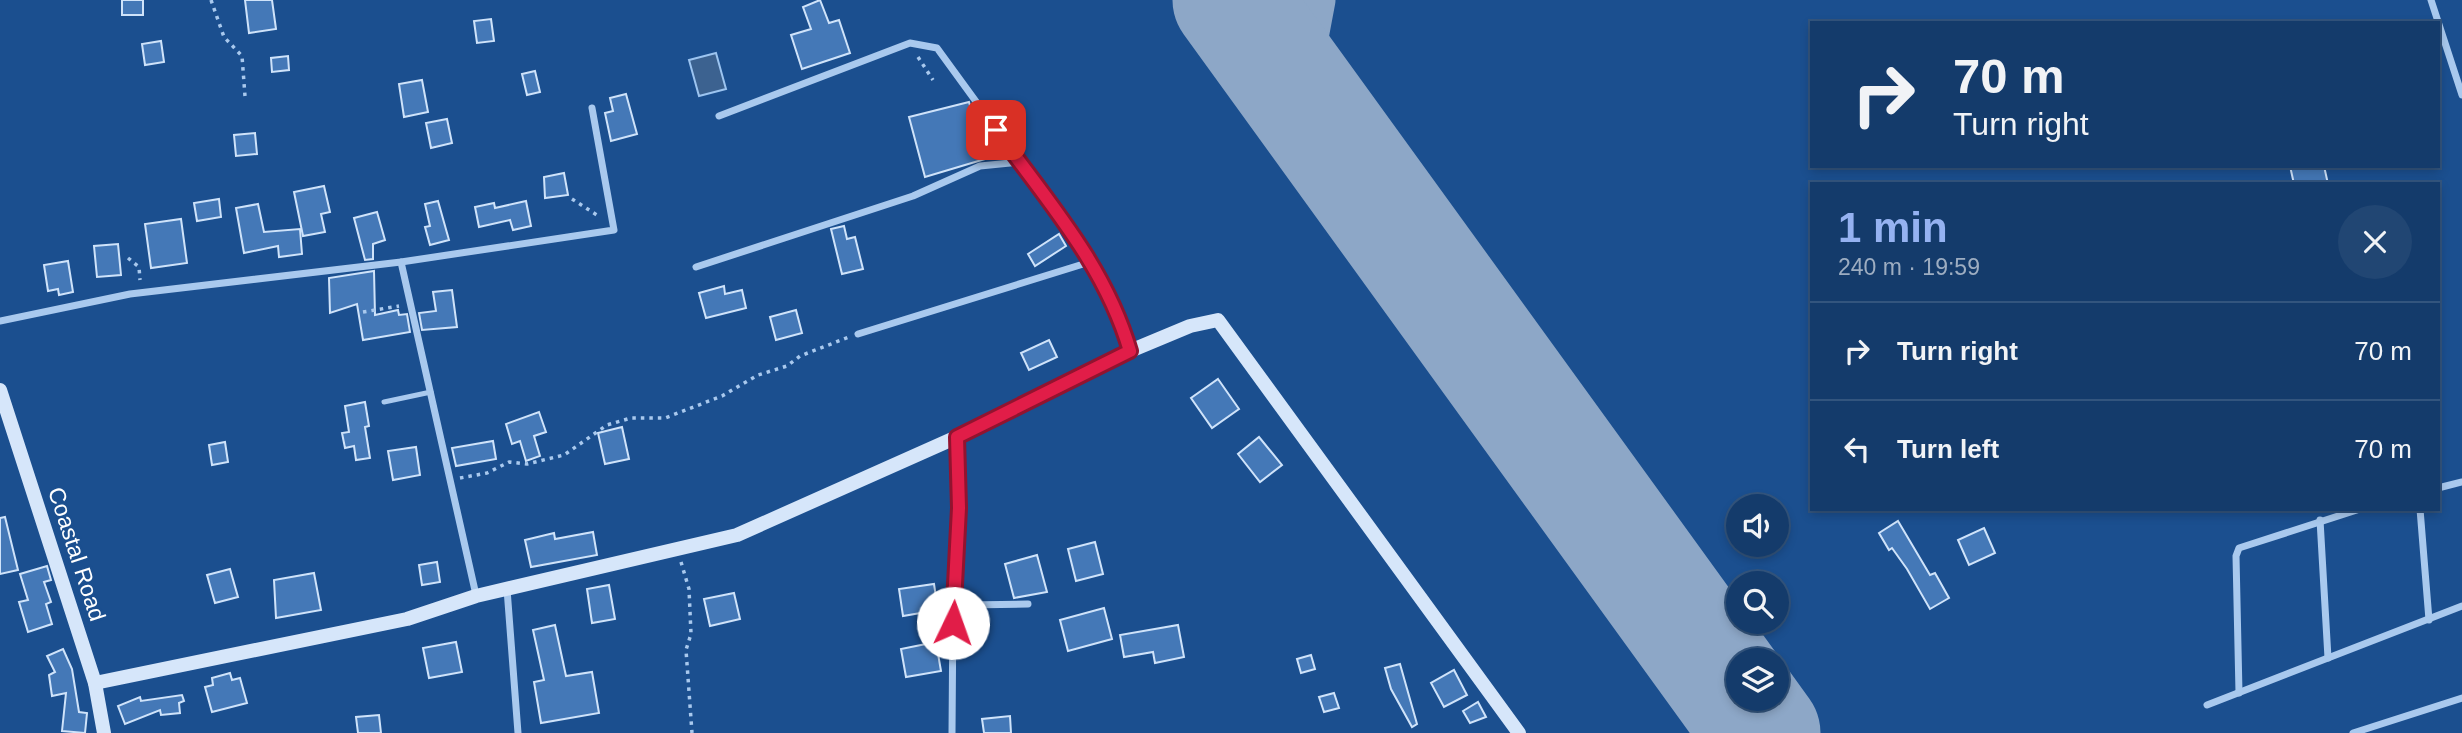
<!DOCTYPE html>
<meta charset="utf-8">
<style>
:root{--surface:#143b6b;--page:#214673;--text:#f1f3f6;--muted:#9dadc1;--line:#33557e;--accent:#95b2f1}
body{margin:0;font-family:Arial,sans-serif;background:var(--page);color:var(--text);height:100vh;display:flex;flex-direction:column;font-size:26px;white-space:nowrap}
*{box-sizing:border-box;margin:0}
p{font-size:23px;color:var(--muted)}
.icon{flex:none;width:38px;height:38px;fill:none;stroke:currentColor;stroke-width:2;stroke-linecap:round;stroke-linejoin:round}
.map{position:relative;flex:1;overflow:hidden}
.panel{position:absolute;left:1810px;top:182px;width:630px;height:329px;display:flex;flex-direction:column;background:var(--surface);border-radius:0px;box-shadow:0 4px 10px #0003,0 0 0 2px var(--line)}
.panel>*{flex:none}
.top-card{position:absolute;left:1810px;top:21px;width:630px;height:147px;border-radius:0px;box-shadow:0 4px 10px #0003,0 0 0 2px var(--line);background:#143b6b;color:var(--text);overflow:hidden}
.fabs{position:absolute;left:1726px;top:494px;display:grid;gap:14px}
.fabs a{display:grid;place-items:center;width:63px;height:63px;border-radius:50%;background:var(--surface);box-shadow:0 4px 10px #0003,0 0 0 2px var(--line);font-size:35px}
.pin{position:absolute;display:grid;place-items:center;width:60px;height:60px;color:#fff;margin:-30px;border-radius:14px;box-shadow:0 4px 10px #0006}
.me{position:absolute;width:77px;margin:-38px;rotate:3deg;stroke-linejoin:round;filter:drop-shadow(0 0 5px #0008)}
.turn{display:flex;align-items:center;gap:24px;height:147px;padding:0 28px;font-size:32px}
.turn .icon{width:91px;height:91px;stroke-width:2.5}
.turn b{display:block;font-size:49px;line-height:60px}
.round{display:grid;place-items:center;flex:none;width:74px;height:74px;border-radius:37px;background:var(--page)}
.head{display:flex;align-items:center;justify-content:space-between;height:119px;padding:0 28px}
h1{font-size:42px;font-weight:700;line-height:52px;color:var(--accent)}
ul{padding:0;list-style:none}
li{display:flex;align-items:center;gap:21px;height:98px;padding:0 28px;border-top:2px solid var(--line)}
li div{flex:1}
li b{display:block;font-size:26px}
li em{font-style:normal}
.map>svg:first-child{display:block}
</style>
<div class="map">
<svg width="2462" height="733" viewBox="0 0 2462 733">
<rect width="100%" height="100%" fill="#1b4f8f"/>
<polygon fill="#3c6290" stroke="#9cc4f0" stroke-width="2" points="716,53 726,89 699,96 689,60"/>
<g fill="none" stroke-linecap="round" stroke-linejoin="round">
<g stroke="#8da7c7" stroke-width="47">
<path d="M1236,0C1251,16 1276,10 1293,0"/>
<polyline points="1295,90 1312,0"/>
</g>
<polyline stroke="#8da7c7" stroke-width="117" points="1231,0 1762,733"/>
</g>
<g fill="#4478b7" stroke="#cfe3fa" stroke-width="2">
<rect x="122" y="0" width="21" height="15"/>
<polygon points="245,0 272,0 276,29 249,33"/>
<polygon points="820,0 829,23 839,20 850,53 802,69 791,35 811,29 803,7"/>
<polygon points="491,19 494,41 477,43 474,21"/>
<polygon points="161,41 164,62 145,65 142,44"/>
<polygon points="288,56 289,70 272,72 271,58"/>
<polygon points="535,71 540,92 527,95 522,74"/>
<polygon points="422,80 428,112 404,117 399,84"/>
<polygon points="626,94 637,134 611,141 605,113 613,111 610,98"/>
<polygon points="969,102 985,159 925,177 909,117"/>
<polygon points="447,119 452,143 431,148 426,123"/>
<polygon points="255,133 257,154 236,156 234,135"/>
<polygon points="2290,166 2324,166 2328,184 2294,184"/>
<polygon points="564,173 568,195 545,198 544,177"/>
<polygon points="324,186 330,212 321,214 325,232 303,236 294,192"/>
<polygon points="219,199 221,217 197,221 194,203"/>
<polygon points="438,201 449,240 430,245 425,227 430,226 425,204"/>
<polygon points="526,201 531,226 513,230 510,220 479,227 475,207 494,203 495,208"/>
<polygon points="258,204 264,232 300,229 302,254 279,257 278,246 244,253 236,208"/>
<polygon points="377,212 385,240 373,244 373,259 365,260 354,218"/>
<polygon points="181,219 187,263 151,268 145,224"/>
<polygon points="844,226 847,239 855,237 863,269 842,274 831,229"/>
<polygon points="1059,234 1066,246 1035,266 1028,254"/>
<polygon points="118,244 121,275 97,277 94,246"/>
<polygon points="68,261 73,292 59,295 58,289 48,291 44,265"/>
<polygon points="374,271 375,315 398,310 399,315 407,314 410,332 363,340 357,304 330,313 329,278"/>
<polygon points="724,286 725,294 742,290 746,308 706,318 699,293"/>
<polygon points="452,290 457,327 422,330 419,313 436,311 433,292"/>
<polygon points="796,310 802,333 776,340 770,317"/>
<polygon points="1049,340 1057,357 1029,370 1021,353"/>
<polygon points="1218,379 1239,409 1212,428 1191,398"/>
<polygon points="365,402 369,426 365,427 370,458 356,460 354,446 345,448 342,433 349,432 345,406"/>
<polygon points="539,412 546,432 534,436 540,456 526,461 520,441 512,444 506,424"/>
<polygon points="622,427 629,459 605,464 598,433"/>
<polygon points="1259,437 1282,465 1260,482 1238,454"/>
<polygon points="493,441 496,459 456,466 452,448"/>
<polygon points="225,442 228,462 212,465 209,445"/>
<polygon points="416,447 420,475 393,480 388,451"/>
<polygon points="5,517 18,570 0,574 0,518"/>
<polygon points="1898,521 1930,575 1935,573 1949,598 1930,609 1907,569 1892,548 1889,550 1879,533"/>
<polygon points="1984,528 1995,553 1969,565 1958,540"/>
<polygon points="593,532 597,555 531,567 525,540 554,533 555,539"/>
<polygon points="1095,542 1103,574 1076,581 1068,549"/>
<polygon points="1037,555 1047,592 1014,598 1005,564"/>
<polygon points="437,562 440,582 422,585 419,565"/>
<polygon points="47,566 51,580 44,582 51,602 46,604 52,624 28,632 19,602 28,600 20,574"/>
<polygon points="230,569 238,597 215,603 207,575"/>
<polygon points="314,573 321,610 276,618 274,580"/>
<polygon points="934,584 938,610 903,616 899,589"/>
<polygon points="609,585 615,619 592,623 587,589"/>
<polygon points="734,593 740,619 710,626 704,599"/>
<polygon points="1104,608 1112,639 1068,651 1060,620"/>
<polygon points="555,625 566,676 592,672 599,713 541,723 534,682 544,680 533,630"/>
<polygon points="1178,625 1184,657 1155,663 1153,652 1124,657 1120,635"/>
<polygon points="456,642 462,672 429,678 423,648"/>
<polygon points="936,642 941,671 906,677 901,649"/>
<polygon points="63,649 72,669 79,712 87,713 85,733 62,731 66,693 52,696 49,675 55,672 47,656"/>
<polygon points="1311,655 1315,669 1301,673 1297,659"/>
<polygon points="1400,664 1417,724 1412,727 1391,689 1385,668"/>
<polygon points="1454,670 1467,695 1444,707 1431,683"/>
<polygon points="230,673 232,680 240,678 247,703 212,712 205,687 213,685 212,678"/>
<polygon points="1334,693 1339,708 1324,712 1319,697"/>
<polygon points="182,695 184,701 179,703 180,713 161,715 160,710 125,724 118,706 140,697 141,701"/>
<polygon points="1478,702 1486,717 1470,723 1463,711"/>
<polygon points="379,715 381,733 358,733 356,717"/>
<polygon points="1010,716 1011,733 984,733 982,719"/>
</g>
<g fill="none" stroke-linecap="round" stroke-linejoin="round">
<g stroke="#a9c9ee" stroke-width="3.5" stroke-dasharray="3.5 5" stroke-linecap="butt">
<polyline points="211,0 224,37 242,56 245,96"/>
<polyline points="918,57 933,80"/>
<polyline points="572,199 600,217"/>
<polyline points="128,258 139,267 140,280"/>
<polyline points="363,312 399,306"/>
<polyline points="460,478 487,473 509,462 527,464 564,455 607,425 631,418 665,418 722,396 758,375 787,366 800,356 849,337"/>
<polyline points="681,562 689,589 691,634 686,650 692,733"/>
</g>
<polyline stroke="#a9c9ee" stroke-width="5" points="384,402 431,392"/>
<g stroke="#a9c9ee" stroke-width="7">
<polyline points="2431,0 2462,95"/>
<polyline points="719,116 910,43 937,48 1020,162"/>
<polyline points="401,262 476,595"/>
<polyline points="696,267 913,196 980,166 1020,162 1093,261"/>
<polyline points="0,321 130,294 401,262 614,230 592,108"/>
<polyline points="858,334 1093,261 1118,312 1130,350"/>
<polyline points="957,438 959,508 953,602 967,605 1028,604"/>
<polyline points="2438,488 2462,482"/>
<polyline points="2420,509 2429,620"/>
<polyline points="2320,520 2328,658"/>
<polyline points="507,589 518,733"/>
<polyline points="2239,693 2236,556 2239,548 2360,509"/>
<polyline points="2207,705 2462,606"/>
<polyline points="952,733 953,602"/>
<polyline points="2353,733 2462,698"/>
</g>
<g stroke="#d6e6fa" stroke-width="14">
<polyline points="0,390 95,683 104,733"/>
<polyline points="95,683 407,619 476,596 737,535 957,437 1130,351 1190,326 1218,320 1519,733"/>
</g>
</g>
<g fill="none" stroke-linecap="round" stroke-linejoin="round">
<g stroke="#92132f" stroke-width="18">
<path id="route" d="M953,623L959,508L957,437L1130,351C1105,265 1048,202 996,130"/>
</g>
<use href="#route" stroke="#e11d48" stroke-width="12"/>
</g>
<g text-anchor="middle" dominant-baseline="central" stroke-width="5" stroke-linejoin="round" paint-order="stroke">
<g font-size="23" fill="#fff" stroke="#1b4f8f">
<text transform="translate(77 554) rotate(72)">Coastal Road</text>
</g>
</g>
</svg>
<div class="fabs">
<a><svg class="icon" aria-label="sound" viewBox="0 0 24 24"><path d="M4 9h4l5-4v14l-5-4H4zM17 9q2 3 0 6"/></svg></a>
<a><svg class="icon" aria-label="search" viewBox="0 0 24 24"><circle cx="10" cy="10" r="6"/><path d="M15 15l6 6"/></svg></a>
<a><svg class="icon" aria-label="layers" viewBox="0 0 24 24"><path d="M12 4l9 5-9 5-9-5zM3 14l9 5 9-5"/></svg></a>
</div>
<div class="pin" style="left:996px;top:130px;background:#d93025"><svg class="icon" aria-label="arrive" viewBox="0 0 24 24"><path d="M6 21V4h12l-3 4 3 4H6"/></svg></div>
<svg class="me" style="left:953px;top:623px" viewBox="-20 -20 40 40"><circle r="19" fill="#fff"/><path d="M0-13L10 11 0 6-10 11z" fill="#e11d48"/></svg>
<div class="top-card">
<div class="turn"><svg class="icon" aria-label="right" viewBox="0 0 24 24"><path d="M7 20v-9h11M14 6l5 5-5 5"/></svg><div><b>70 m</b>Turn right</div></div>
</div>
<section class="panel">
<div class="head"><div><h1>1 min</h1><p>240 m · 19:59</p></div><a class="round"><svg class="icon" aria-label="close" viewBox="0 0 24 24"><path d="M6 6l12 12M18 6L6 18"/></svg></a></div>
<ul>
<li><svg class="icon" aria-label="right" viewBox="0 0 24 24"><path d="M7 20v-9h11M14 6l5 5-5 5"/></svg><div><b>Turn right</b></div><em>70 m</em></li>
<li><svg class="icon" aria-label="left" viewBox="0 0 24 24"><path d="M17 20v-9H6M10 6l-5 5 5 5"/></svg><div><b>Turn left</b></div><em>70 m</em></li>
</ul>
</section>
</div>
